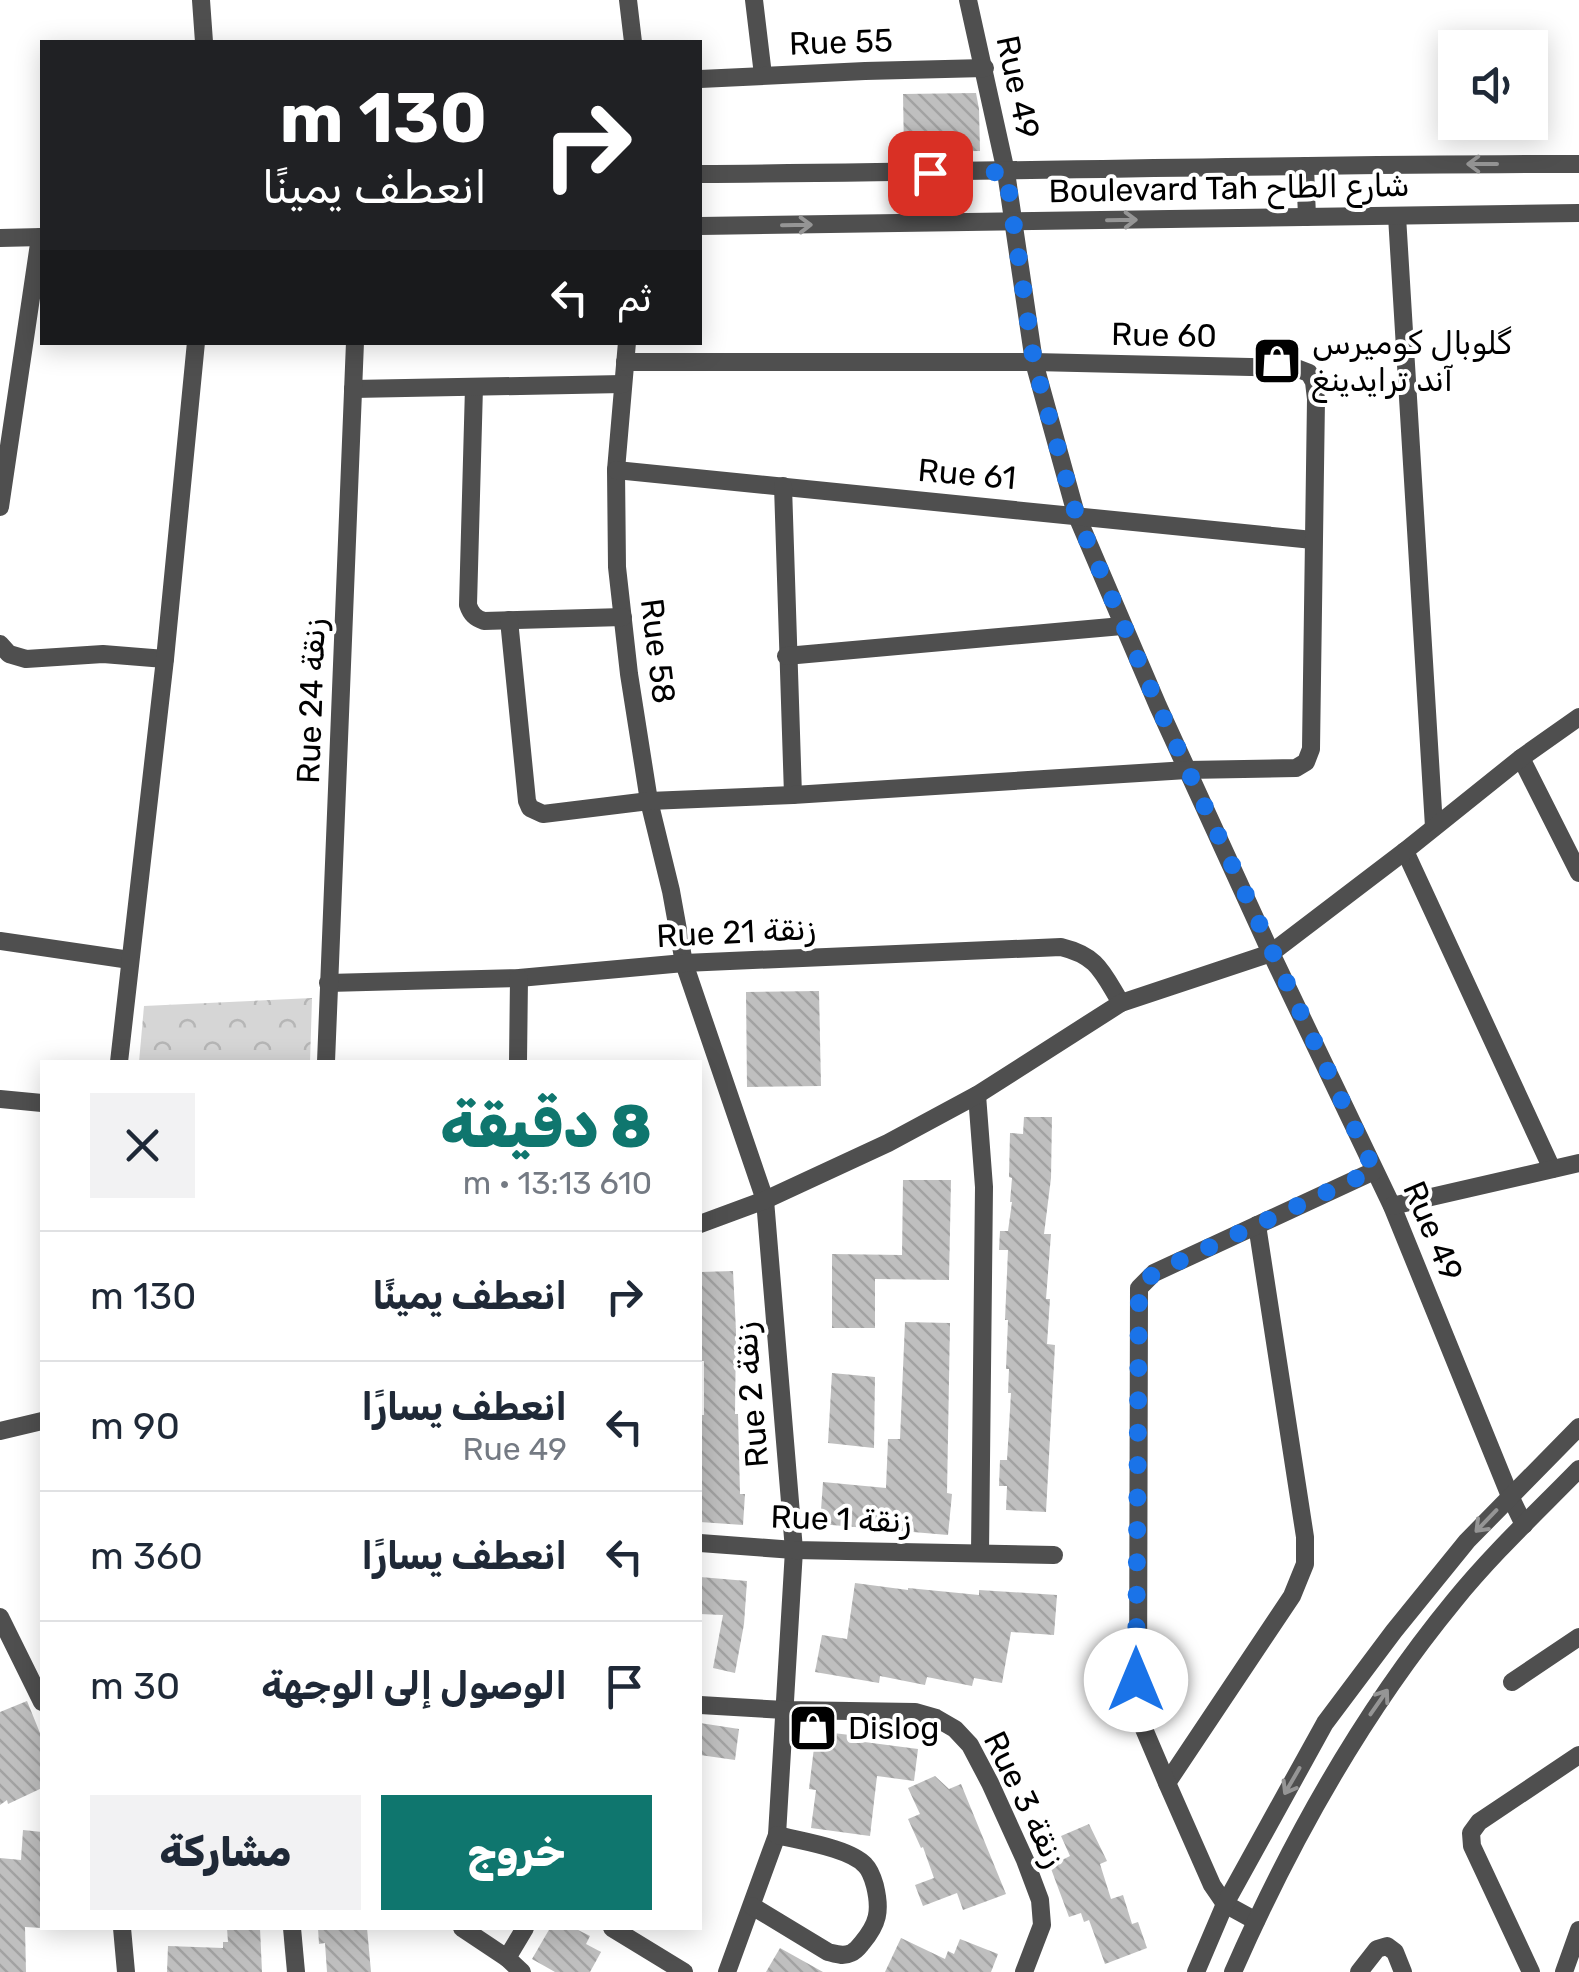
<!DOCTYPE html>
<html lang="ar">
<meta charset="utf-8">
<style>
:root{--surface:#fff;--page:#f2f2f3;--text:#1f2937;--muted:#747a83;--line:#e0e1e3;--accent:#0f766e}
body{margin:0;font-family:Rubik,"Noto Naskh Arabic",sans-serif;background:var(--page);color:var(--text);direction:rtl;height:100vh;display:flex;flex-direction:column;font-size:38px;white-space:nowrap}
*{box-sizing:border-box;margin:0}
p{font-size:32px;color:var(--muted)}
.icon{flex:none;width:55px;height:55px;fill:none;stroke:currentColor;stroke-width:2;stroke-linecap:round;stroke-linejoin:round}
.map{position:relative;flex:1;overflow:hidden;direction:ltr}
.drawer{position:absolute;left:40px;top:1060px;width:662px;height:870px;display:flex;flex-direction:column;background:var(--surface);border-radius:0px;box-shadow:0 5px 25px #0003;direction:rtl}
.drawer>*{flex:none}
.guide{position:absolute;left:40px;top:40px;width:662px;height:305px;border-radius:0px;box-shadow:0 5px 25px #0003;direction:rtl;background:#202124;color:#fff;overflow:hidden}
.fabs{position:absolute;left:1438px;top:30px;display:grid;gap:20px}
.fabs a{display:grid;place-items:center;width:110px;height:110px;border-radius:0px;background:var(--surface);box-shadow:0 5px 25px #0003;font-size:50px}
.pin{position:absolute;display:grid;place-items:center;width:85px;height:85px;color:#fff;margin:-42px;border-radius:20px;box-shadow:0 5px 15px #0006}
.me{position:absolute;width:110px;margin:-55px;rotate:0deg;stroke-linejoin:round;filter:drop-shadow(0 0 8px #0008)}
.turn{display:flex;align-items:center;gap:35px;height:210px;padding:0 50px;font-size:45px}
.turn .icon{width:130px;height:130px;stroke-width:2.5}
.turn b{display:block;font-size:70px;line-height:85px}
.then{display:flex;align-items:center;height:95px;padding:0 50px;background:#0003;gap:20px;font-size:38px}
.round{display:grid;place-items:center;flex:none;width:105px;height:105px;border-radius:0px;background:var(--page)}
.headline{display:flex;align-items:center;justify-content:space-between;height:170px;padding:0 50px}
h1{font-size:60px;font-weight:800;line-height:75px;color:var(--accent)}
.action{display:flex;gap:20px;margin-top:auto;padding:20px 50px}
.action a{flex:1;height:115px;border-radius:0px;background:var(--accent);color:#fff;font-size:40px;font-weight:800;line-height:115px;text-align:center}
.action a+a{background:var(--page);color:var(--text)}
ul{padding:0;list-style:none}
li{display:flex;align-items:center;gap:30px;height:130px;padding:0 50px;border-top:2px solid var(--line)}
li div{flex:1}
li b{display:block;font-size:38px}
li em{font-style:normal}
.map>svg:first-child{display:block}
</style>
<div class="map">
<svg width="1579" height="1972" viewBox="0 0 1579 1972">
<defs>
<pattern id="park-crowns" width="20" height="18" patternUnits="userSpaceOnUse" patternTransform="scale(2.5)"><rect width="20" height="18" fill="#d6d6d6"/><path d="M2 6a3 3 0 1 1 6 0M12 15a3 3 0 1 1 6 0" fill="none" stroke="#b6b6b6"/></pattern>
<pattern id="building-back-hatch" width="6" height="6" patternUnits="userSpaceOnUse" patternTransform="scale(2.5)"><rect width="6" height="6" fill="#bfbfbf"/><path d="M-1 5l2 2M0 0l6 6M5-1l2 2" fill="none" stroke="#a2a2a2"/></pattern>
</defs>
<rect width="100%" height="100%" fill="#fff"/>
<polygon fill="url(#park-crowns)" points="312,998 310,1062 139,1062 144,1006"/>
<g fill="url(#building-back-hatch)">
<polygon points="976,93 979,109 980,151 904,152 903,94"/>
<polygon points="819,991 821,1086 747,1087 746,992"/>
<polygon points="1024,1117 1052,1117 1051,1178 1044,1234 1051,1234 1046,1299 1050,1299 1047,1344 1055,1345 1046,1512 1006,1510 1007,1486 999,1486 1000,1460 1007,1460 1011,1393 1008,1393 1009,1369 1006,1369 1008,1320 1005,1320 1008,1250 999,1250 1000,1231 1008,1231 1012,1202 1010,1202 1012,1178 1009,1177 1010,1133 1023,1134"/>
<polygon points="903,1180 951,1180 949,1280 875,1279 875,1328 832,1328 832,1254 902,1255"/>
<polygon points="733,1271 736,1331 735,1414 738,1414 740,1494 745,1494 743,1525 700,1522 700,1443 702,1443 702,1415 704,1415 704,1361 700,1361 700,1272"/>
<polygon points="905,1322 950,1323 947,1493 952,1494 948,1535 820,1524 823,1482 886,1488 888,1439 900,1439"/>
<polygon points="832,1373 875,1377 874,1448 828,1443"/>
<polygon points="700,1577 747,1581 744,1624 735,1673 713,1668 723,1615 700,1614"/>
<polygon points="855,1583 908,1590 908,1588 979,1595 979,1590 1057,1595 1054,1635 1011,1632 1002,1683 974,1678 972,1686 927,1677 925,1685 880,1676 879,1683 815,1672 822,1635 847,1639"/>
<polygon points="27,1701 42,1738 42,1788 8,1804 7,1800 0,1805 0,1712"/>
<polygon points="700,1723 739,1729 735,1760 700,1755"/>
<polygon points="816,1731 850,1735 849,1740 918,1749 914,1781 877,1776 870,1836 811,1828 816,1790 809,1789"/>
<polygon points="935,1776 949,1789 961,1784 1006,1894 963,1910 957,1893 923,1906 915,1885 934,1878 923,1847 921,1848 908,1819 920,1814 908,1788"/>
<polygon points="1089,1824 1107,1861 1100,1864 1111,1899 1123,1895 1132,1924 1138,1922 1147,1948 1105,1964 1089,1920 1084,1922 1081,1913 1069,1917 1050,1866 1070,1856 1061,1836"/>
<polygon points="23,1830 42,1832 42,1928 25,1927 26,1972 0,1972 0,1858 21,1860"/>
<polygon points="227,1928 260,1928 262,1972 167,1972 168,1946 223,1948 223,1942 228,1942"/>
<polygon points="318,1928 367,1928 371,1972 327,1972 325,1943 319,1944"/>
<polygon points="550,1928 574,1928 590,1936 586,1944 601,1952 590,1972 555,1972 532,1959"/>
<polygon points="901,1938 945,1959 948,1951 954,1954 960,1939 998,1954 991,1972 885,1972"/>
<polygon points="780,1948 823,1972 766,1972"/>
</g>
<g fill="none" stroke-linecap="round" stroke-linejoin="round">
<g stroke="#4f4f4f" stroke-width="18">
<polyline points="201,0 204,42"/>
<polyline points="628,0 633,42"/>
<polyline points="754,0 763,75"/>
<polyline points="968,0 1006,172 1034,362 1076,514 1158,706 1271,953 1392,1206 1510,1496 1524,1525"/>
<polyline points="700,79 865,71 985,68"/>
<polyline points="1305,166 1307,217"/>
<path d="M700,174C993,172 1286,164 1579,164"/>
<polyline points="1397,216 1434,827"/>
<polyline points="700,226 1579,213"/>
<polyline points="0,238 42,237"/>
<polyline points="627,342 616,470 617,567 629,674 649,801 671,891 684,963 765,1200 794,1550 777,1835 727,1972"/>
<path d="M474,387L468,605C471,614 475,618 484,621L623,617"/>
<polyline points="353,389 623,384"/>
<polyline points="616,470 1313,540"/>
<polyline points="783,486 793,795"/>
<polyline points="0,507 40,237"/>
<polyline points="509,620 527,801 530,808 543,814 649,801 793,795 1187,770 1296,768 1306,762 1311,749 1316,399 1314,382 1309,373 1296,368 1034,362 625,362"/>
<polyline points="0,644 9,654 26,659 103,654 165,659"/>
<polyline points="786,656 1122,626"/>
<polyline points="1521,758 1579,873"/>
<polyline points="1405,851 1552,1169"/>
<polyline points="0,941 130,960"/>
<path d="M328,983L519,978L684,963L1061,947C1098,956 1102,972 1121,1003"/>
<polyline points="119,1062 165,659 196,342"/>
<polyline points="326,1062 355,342"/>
<polyline points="518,1062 519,978"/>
<polyline points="977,1095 984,1187 980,1553"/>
<polyline points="0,1099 42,1103"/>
<polyline points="1392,1206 1579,1163"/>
<polyline points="700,1224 765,1200 888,1143 977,1095 1121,1003 1271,953 1405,851 1521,758 1579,717"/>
<polyline points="0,1431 42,1421"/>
<polyline points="700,1543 794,1550 1054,1555"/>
<polyline points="0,1617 42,1702"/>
<polyline points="1512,1682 1579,1637"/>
<polyline points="700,1705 785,1710 915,1712 936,1718 955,1729 970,1745 990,1783 1025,1860 1040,1900 1042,1925 1024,1972"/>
<polyline points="1167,1783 1292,1596 1305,1564 1305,1537 1257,1225"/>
<path d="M752,1906L828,1952C836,1954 843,1957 851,1953C856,1951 858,1948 862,1943C878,1924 881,1911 875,1886C873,1879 871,1871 865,1865C849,1848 800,1841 777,1835"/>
<polyline points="1256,1921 1225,1904 1212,1885 1167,1783 1144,1729 1138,1707 1139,1288 1154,1273 1374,1171"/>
<polyline points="122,1928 126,1972"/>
<polyline points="292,1928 296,1972"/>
<polyline points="462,1928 507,1958"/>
<polyline points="612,1928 684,1972"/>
<polyline points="522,1972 507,1958 525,1928"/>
<polyline points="1196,1972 1225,1904 1325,1723 1394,1631 1467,1541 1579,1427"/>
<path d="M1233,1972C1291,1840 1362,1713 1454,1601C1492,1554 1537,1512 1579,1469"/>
<polyline points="1359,1972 1377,1949 1387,1946 1395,1952 1403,1972"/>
<polyline points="1531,1972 1472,1846 1471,1833 1479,1822 1579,1755"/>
<polyline points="1564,1972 1579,1930"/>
</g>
</g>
<defs><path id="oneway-shaft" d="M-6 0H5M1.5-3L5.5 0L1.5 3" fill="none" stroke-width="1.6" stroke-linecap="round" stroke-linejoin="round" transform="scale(2.5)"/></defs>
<g stroke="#959595">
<use href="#oneway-shaft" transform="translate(1482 164) rotate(180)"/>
<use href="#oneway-shaft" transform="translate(1122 220) rotate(-1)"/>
<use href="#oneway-shaft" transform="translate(797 225) rotate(-1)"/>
<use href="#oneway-shaft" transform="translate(1486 1521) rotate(134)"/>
<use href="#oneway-shaft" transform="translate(1379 1702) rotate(-55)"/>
<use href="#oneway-shaft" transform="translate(1292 1781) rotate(120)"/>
</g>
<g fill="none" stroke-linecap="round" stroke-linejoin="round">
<polyline stroke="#1a73e8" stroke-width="18" stroke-dasharray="0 32.4" points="930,173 1006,172 1034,362 1076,514 1158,706 1374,1170 1154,1273 1139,1288 1136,1680"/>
</g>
<defs>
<g id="shop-square" transform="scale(2.5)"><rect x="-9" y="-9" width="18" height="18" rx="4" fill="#000" stroke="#fff"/><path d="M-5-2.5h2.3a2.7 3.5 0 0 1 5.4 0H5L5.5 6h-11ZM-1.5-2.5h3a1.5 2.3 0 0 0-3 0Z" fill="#fff"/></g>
</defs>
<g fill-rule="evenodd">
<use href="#shop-square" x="1277" y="361"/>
<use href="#shop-square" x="813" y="1728"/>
</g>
<g text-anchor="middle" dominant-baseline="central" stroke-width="8" stroke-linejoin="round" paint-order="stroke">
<g font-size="32" fill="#000" stroke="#fff">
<text transform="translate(841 42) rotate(-2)">Rue 55</text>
<text transform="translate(1018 87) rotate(78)">Rue 49</text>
<text transform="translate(1229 188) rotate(-1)">Boulevard Tah شارع الطاح</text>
<text transform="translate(1164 335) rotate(1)">Rue 60</text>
<text transform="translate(967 474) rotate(5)">Rue 61</text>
<text transform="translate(658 651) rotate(83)">Rue 58</text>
<text transform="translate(311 701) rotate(-88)">Rue 24 زنقة</text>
<text transform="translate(736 932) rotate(-3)">Rue 21 زنقة</text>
<text transform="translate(1433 1231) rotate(67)">Rue 49</text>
<text transform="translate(751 1395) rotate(-95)">Rue 2 زنقة</text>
<text transform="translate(841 1519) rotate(2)">Rue 1 زنقة</text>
<text transform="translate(1025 1799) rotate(64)">Rue 3 زنقة</text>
</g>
<g font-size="32" fill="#000" stroke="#fff" text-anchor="start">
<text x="1312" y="343">گلوبال كوميرس<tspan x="1312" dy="37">آند ترايدينغ</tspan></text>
<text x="848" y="1728">Dislog</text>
</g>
</g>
</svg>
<div class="fabs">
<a><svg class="icon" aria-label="sound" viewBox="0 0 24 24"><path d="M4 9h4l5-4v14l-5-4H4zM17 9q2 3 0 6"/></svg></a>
</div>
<div class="pin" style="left:930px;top:173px;background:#d93025"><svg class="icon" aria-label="arrive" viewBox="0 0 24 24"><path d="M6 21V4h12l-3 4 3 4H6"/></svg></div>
<svg class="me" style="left:1136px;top:1680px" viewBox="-20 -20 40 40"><circle r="19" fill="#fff"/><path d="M0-13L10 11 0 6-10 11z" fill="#1a73e8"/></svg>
<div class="guide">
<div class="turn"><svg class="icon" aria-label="right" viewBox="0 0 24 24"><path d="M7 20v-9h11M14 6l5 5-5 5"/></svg><div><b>130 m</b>انعطف يمينًا</div></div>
<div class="then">ثم<svg class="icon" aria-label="left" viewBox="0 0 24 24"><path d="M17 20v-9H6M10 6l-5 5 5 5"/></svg></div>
</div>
<section class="drawer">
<div class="headline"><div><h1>8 دقيقة</h1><p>610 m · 13:13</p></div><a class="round"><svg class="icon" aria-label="close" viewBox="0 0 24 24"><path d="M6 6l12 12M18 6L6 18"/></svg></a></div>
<ul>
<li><svg class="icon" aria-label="right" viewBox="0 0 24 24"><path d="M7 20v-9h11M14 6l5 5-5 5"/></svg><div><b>انعطف يمينًا</b></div><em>130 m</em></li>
<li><svg class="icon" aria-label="left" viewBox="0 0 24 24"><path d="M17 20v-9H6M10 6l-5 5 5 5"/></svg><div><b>انعطف يسارًا</b><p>Rue 49</p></div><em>90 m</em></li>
<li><svg class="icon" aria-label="left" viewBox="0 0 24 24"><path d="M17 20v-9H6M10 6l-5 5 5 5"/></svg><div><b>انعطف يسارًا</b></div><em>360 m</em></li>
<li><svg class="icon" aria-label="arrive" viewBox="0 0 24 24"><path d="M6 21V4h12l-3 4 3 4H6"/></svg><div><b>الوصول إلى الوجهة</b></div><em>30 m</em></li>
</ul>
<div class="action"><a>خروج</a><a>مشاركة</a></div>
</section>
</div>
